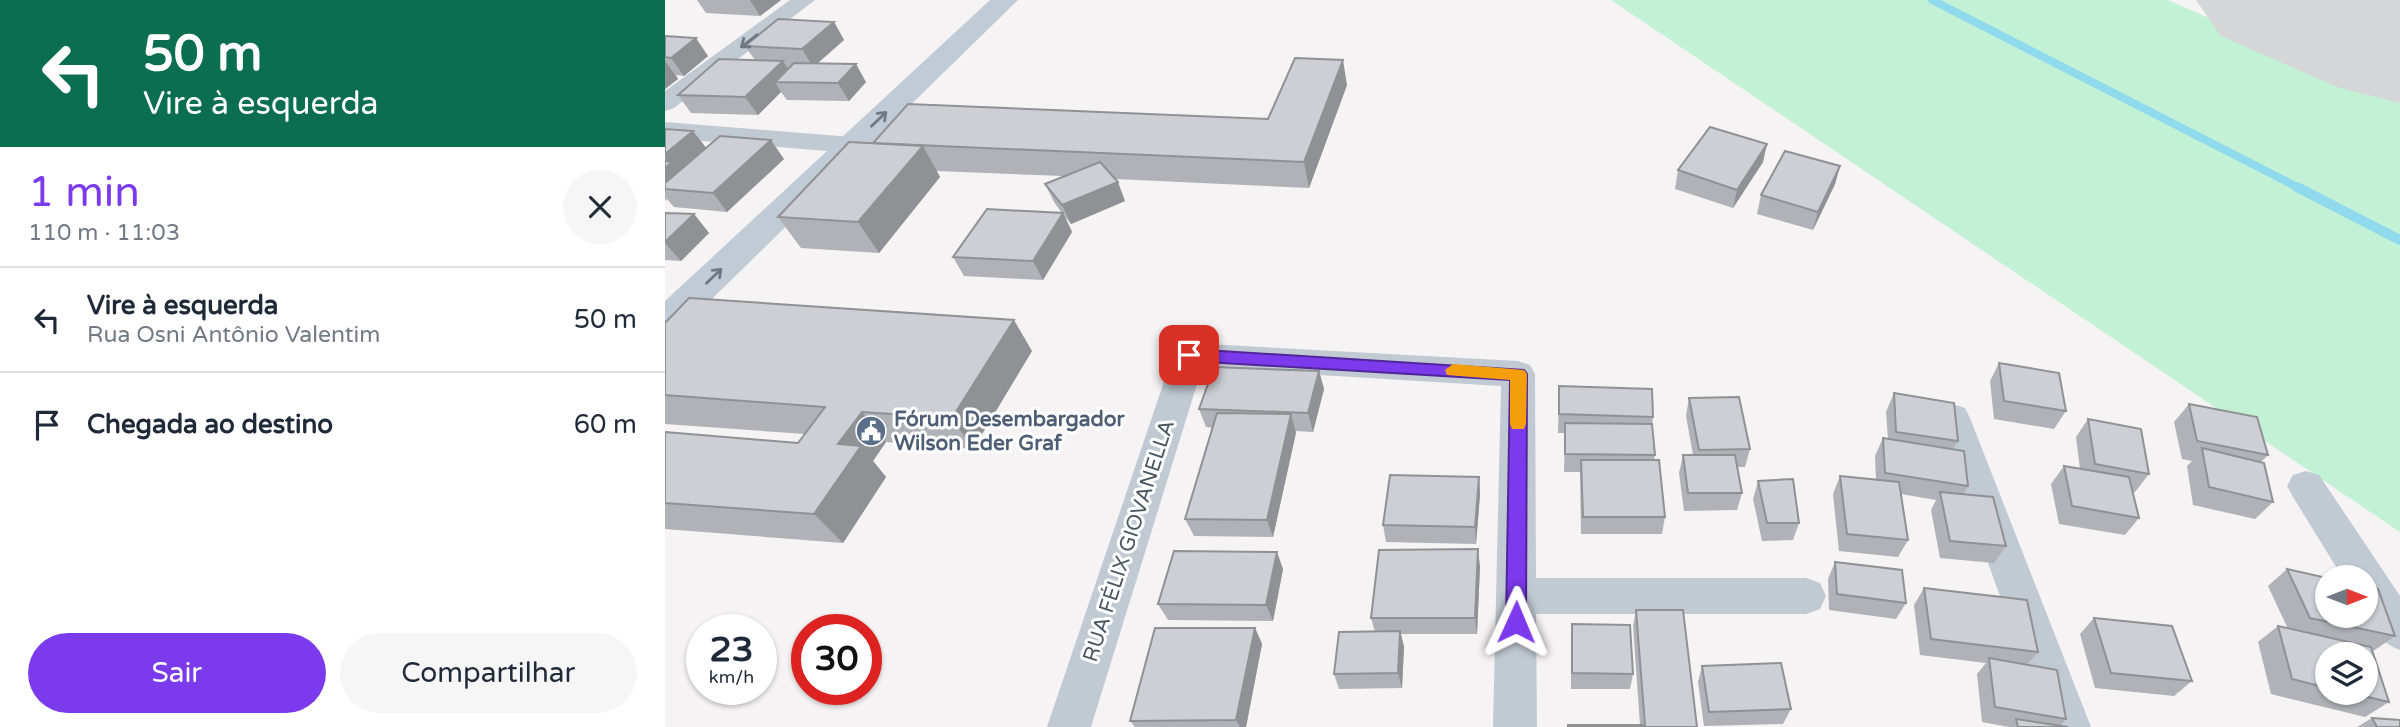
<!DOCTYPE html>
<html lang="pt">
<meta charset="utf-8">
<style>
:root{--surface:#fff;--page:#f6f6f7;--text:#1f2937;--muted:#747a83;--line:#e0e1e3;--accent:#7c3aed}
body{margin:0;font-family:"Varela Round",sans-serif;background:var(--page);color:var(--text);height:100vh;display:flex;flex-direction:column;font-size:26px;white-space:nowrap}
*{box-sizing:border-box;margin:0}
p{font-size:23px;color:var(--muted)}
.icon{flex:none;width:38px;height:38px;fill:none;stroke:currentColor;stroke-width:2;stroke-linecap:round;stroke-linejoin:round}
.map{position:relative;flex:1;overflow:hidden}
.details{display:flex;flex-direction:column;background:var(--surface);width:665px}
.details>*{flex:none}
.hud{background:#0b6e4f;color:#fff;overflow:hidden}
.needle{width:46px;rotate:90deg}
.tools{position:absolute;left:1650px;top:565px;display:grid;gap:14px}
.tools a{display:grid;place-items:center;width:63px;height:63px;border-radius:50%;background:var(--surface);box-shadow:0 2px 5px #0004;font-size:35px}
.speed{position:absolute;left:21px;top:614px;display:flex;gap:14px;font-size:35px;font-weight:700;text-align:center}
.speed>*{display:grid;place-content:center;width:91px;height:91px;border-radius:50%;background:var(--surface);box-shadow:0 2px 5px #0004;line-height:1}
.speed small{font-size:18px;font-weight:400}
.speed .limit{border:10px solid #d22;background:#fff;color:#111}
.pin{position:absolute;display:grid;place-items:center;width:60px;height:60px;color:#fff;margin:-30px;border-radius:14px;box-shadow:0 4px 10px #0006}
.me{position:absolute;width:77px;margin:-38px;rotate:1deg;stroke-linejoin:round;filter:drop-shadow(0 0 5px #0008)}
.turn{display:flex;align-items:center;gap:24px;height:147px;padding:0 28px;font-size:32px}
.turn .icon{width:91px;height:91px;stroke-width:2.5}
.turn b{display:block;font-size:49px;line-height:60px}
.round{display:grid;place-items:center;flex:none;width:74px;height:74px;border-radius:37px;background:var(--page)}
.overview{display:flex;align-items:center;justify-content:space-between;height:119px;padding:0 28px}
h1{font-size:42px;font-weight:600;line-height:52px;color:var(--accent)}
.cta{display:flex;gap:14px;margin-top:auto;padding:14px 28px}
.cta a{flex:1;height:80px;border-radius:42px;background:var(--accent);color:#fff;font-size:28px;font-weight:600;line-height:80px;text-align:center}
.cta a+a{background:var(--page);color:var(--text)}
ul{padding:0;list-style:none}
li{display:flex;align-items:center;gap:21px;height:105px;padding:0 28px;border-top:2px solid var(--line)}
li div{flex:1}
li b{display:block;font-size:26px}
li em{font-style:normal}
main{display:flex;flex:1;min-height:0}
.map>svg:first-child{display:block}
</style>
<main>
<section class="details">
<div class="hud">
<div class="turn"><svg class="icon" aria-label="left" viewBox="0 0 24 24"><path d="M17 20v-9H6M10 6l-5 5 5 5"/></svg><div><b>50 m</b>Vire à esquerda</div></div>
</div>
<div class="overview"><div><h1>1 min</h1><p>110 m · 11:03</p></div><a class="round"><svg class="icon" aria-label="close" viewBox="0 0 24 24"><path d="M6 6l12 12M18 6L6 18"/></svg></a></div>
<ul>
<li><svg class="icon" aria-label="left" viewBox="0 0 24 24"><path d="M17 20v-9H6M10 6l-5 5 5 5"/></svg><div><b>Vire à esquerda</b><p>Rua Osni Antônio Valentim</p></div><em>50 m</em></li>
<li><svg class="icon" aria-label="arrive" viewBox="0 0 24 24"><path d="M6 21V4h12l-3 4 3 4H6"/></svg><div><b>Chegada ao destino</b></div><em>60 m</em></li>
</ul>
<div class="cta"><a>Sair</a><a>Compartilhar</a></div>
</section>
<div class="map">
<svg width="1735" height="727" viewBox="0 0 1735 727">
<rect width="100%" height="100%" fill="#f5f3f3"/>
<polygon fill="#c3f1d5" points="946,0 1503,0 1735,102 1735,532"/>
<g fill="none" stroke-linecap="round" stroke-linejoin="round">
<polyline stroke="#90daee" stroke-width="8" points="1267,0 1636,189"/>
<polyline stroke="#90daee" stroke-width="10" points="1632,187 1735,240"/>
<polygon fill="#d5d6d8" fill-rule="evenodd" points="1531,0 1735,0 1735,103 1672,87 1556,36"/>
<g fill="#c1cad2" fill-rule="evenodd">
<polygon points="125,0 150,0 9,108 0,111 0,91"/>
<polygon points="0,122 187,137 196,139 200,145 196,151 187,153 0,138"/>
<polygon points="524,343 853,361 865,365 870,374 871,578 1141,578 1155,583 1161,596 1155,609 1141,614 871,614 872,727 828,727 836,386 537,368 426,727 382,727 508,355 512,346"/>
<polygon points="1288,404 1300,408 1305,418 1426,727 1382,727 1271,418 1276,408"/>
<path d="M1641,471L1654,475L1735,596V650C1701,637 1701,609 1701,578H1678L1628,497L1622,486L1628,475Z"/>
</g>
<polygon fill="#c1cbd6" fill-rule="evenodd" points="325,0 353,0 13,332 0,336 0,301"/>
</g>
<g fill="#b0b2b7" fill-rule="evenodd">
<polygon points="32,0 116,0 95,16 41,13"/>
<polygon points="169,22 179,40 152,64 201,82 184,101 122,100 116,92 93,115 26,113 13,95 90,60 80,46"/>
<polygon points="0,36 43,56 19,76 11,75 13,79 0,89"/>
<polygon points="682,85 644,188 450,179 460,201 406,224 400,217 407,232 378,280 299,276 288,257 397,213 389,202 380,184 398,176 272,171 275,177 214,253 136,248 113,217 208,143 603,119"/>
<polygon points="0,129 28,131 41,148 119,159 62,212 9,207 2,199 0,201"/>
<polygon points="1098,162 1068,208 1010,189 1013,170"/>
<polygon points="1175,166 1170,184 1148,230 1092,214 1096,195"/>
<polygon points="0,213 29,214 44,233 16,261 0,260"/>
<polygon points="0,323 367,351 308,449 221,442 208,461 221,477 178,543 0,529 0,432 133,443 140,434 0,424"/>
<polygon points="1334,363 1401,411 1389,429 1329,419 1325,381"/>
<polygon points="654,371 659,389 648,432 631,431 608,537 529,536 520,519 548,428 541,427 534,409"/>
<polygon points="894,386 988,417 987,425 990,455 989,460 1000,517 997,534 916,534 915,472 899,472 900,433 893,433"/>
<polygon points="1229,393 1293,441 1288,449 1303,486 1298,494 1341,546 1329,563 1275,558 1266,510 1271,500 1236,494 1243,540 1233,557 1174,551 1168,494 1175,476 1211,479 1210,456 1218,438 1223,439 1221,412"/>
<polygon points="1024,398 1085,449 1080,467 1072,467 1077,493 1072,510 1019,511 1014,473 1018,455 1028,455 1021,416"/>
<polygon points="1524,404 1603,455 1596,462 1608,502 1590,519 1528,505 1522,466 1527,461 1517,459 1509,422"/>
<polygon points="1423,419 1484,474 1470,492 1468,492 1474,518 1460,535 1394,524 1386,484 1399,466 1415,469 1411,437"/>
<polygon points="814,477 815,495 811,544 721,542 718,525"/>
<polygon points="1093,481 1134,523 1128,540 1097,541 1088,499"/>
<polygon points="1170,562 1241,603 1231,619 1164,610 1163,579"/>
<polygon points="815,566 812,634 736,634 739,647 737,688 674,689 669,674 710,632 706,618"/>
<polygon points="618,569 608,621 503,620 493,604"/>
<path d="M1622,569L1730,636L1707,652L1724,702L1700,717L1606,694L1593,642L1613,626L1623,629L1603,586ZM1662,654L1701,693H1662Z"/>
<polygon points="1259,588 1373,652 1362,665 1401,719 1395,726 1403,727 1344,727 1317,722 1312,674 1321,663 1255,655 1249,605"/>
<polygon points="971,610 1032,727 975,725 968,626"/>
<polygon points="1429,618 1527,681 1509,696 1430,688 1415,634"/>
<polygon points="907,624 968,674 965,689 906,689 906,640"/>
<polygon points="590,628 597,644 581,727 470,727 465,721"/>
<polygon points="1037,666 1126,709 1118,724 1039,726 1033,682"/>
<polygon points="1707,718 1735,727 1692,727"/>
</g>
<g fill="#909195">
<polygon points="85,0 116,0 95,16"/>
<polygon points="169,22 179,40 148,67 137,49"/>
<polygon points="31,38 43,56 19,76 6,58"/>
<polygon points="678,60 682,85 644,188 639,162"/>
<polygon points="0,61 13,79 0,89"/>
<polygon points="118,61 130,79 110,82 116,92 93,115 80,97"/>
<polygon points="191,64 201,82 184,101 173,83"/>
<polygon points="28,131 42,149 0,189 0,168 4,164 0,158 0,154"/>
<polygon points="106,140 119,159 62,212 48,193"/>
<polygon points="1102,144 1098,162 1068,208 1072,190"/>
<polygon points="258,146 275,177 214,253 193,222"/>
<polygon points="1175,166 1170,184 1148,230 1153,212"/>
<polygon points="453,182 460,201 406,224 397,205"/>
<polygon points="398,213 407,232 378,280 368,261"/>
<polygon points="29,214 44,233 16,261 0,243"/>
<polygon points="349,320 367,351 308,449 287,418"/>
<polygon points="654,371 659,389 648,432 643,413"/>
<polygon points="197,412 221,442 208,461 221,477 178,543 149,514 173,444"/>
<polygon points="626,414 631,433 608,537 602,520"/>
<polygon points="814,477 815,495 811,544 810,527"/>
<polygon points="813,549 815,566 812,634 810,618"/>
<polygon points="612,552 618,569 608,621 601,605"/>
<polygon points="590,628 597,644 581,727 575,727 571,720"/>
<polygon points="735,631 739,647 737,688 733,673"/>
</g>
<g fill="#cdcfd5" stroke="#909195" stroke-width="2">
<polygon points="113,19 169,22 137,49 80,46"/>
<polygon points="0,36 31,38 6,58 0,57"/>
<polygon points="630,58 678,60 639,162 208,143 243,104 603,119"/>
<polygon points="54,59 118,61 80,97 13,95"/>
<polygon points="129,63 191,64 173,83 110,82"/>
<polygon points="1045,127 1102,144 1072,190 1013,170"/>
<polygon points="0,129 28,131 0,154"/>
<polygon points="55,136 106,140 48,193 0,189 0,183"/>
<polygon points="184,142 258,146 193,222 113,217"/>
<polygon points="1120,151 1175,166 1153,212 1096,195"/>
<polygon points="0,161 7,162 0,168"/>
<polygon points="435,162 453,182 397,205 380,184"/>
<polygon points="322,209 398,213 368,261 288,257"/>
<polygon points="0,213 29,214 0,242"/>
<polygon points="24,298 349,320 287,418 197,412 173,444 196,446 149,514 0,503 0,432 133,443 160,407 0,395 0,323"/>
<polygon points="1334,363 1394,373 1401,411 1339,401"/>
<polygon points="549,367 654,371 643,413 534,409"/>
<polygon points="894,386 987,389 988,417 894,414"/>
<polygon points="1229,393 1289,403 1293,441 1231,432"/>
<polygon points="1074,397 1085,449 1034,450 1024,398"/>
<polygon points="1524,404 1592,417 1603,455 1532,441"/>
<polygon points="552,413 626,414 602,520 520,519"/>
<polygon points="1423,419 1476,429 1484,474 1430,464"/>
<polygon points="900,423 987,424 990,455 900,454"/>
<polygon points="1218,438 1299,451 1303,486 1220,473"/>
<polygon points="1537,448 1599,463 1608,502 1544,487"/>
<polygon points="1018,455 1070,455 1077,493 1023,493"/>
<polygon points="916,460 994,460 1000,517 918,517"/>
<polygon points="1399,466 1464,477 1474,518 1407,506"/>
<polygon points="725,475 814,477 810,527 718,525"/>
<polygon points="1175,476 1234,482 1243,540 1182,534"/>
<polygon points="1128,479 1134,523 1102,523 1093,481"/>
<polygon points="1275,492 1328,497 1341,546 1285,541"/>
<polygon points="813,549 810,618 706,618 714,550"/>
<polygon points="509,551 612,552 601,605 493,604"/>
<polygon points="1170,562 1237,570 1241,603 1172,594"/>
<polygon points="1622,569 1662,578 1662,616 1701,616 1701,587 1713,589 1730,636 1645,618"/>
<polygon points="1259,588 1362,600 1373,652 1266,639"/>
<polygon points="971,610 1018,610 1032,727 903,727 903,725 980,725"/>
<polygon points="1429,618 1507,626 1527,681 1446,673"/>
<polygon points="907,624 965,625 968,674 907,673"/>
<polygon points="1613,626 1706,647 1724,702 1686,693 1701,693 1701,654 1662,654 1662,688 1627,679"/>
<polygon points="490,628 590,628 571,720 465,721"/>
<polygon points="735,631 733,673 669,674 674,632"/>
<polygon points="1324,658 1392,670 1401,719 1330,707"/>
<polygon points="1116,663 1126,709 1044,712 1037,666"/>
<polygon points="1707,718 1735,720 1735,727 1712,727"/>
<polygon points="1351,719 1403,727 1353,727"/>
</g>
<defs><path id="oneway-shaft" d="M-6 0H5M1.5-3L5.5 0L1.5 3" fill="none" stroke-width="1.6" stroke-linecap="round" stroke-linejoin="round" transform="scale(1.75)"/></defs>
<use stroke="#6e7983" href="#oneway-shaft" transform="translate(84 41) rotate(143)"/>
<g stroke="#6e7984">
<use href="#oneway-shaft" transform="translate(214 119) rotate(-44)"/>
<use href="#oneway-shaft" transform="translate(49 276) rotate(-44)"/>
</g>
<polygon fill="#7c3aed" stroke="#51269a" stroke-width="2" points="524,349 859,370 862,374 861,622 858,629 851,631 844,629 841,622 845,380 524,361 516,355"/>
<polygon fill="#f59e0b" points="788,364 859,370 862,374 861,424 859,429 847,429 845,424 845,380 782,375 780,370"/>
<defs>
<g id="civic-disc" transform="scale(1.575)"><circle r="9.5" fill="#5c6f8a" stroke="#fff"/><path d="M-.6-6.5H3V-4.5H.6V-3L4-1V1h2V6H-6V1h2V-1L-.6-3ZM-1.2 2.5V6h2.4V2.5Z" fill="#fff"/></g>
</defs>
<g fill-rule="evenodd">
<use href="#civic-disc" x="206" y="431"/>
</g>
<g text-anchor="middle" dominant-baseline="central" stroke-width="6" stroke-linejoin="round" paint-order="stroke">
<g font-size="21" font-weight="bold" fill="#4e5e75" stroke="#fff" text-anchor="start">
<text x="229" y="419">Fórum Desembargador<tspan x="229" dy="24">Wilson Eder Graf</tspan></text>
</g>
<g font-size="21" fill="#4a5661" stroke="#fff">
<text transform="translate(464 541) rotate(-72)">RUA FÉLIX GIOVANELLA</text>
</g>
</g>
</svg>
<div class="tools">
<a><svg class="needle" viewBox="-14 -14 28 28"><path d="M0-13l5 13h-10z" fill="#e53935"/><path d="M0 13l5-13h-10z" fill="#747a83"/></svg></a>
<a><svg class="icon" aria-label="layers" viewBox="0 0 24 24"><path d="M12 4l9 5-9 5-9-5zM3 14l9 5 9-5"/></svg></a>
</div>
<div class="speed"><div>23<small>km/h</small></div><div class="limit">30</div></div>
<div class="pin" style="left:524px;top:355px;background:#d93025"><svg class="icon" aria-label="arrive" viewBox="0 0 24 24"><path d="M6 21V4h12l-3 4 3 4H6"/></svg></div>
<svg class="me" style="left:851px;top:622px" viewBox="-20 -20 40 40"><path d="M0-17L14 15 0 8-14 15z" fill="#7c3aed" stroke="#fff" stroke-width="4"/></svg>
</div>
</main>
